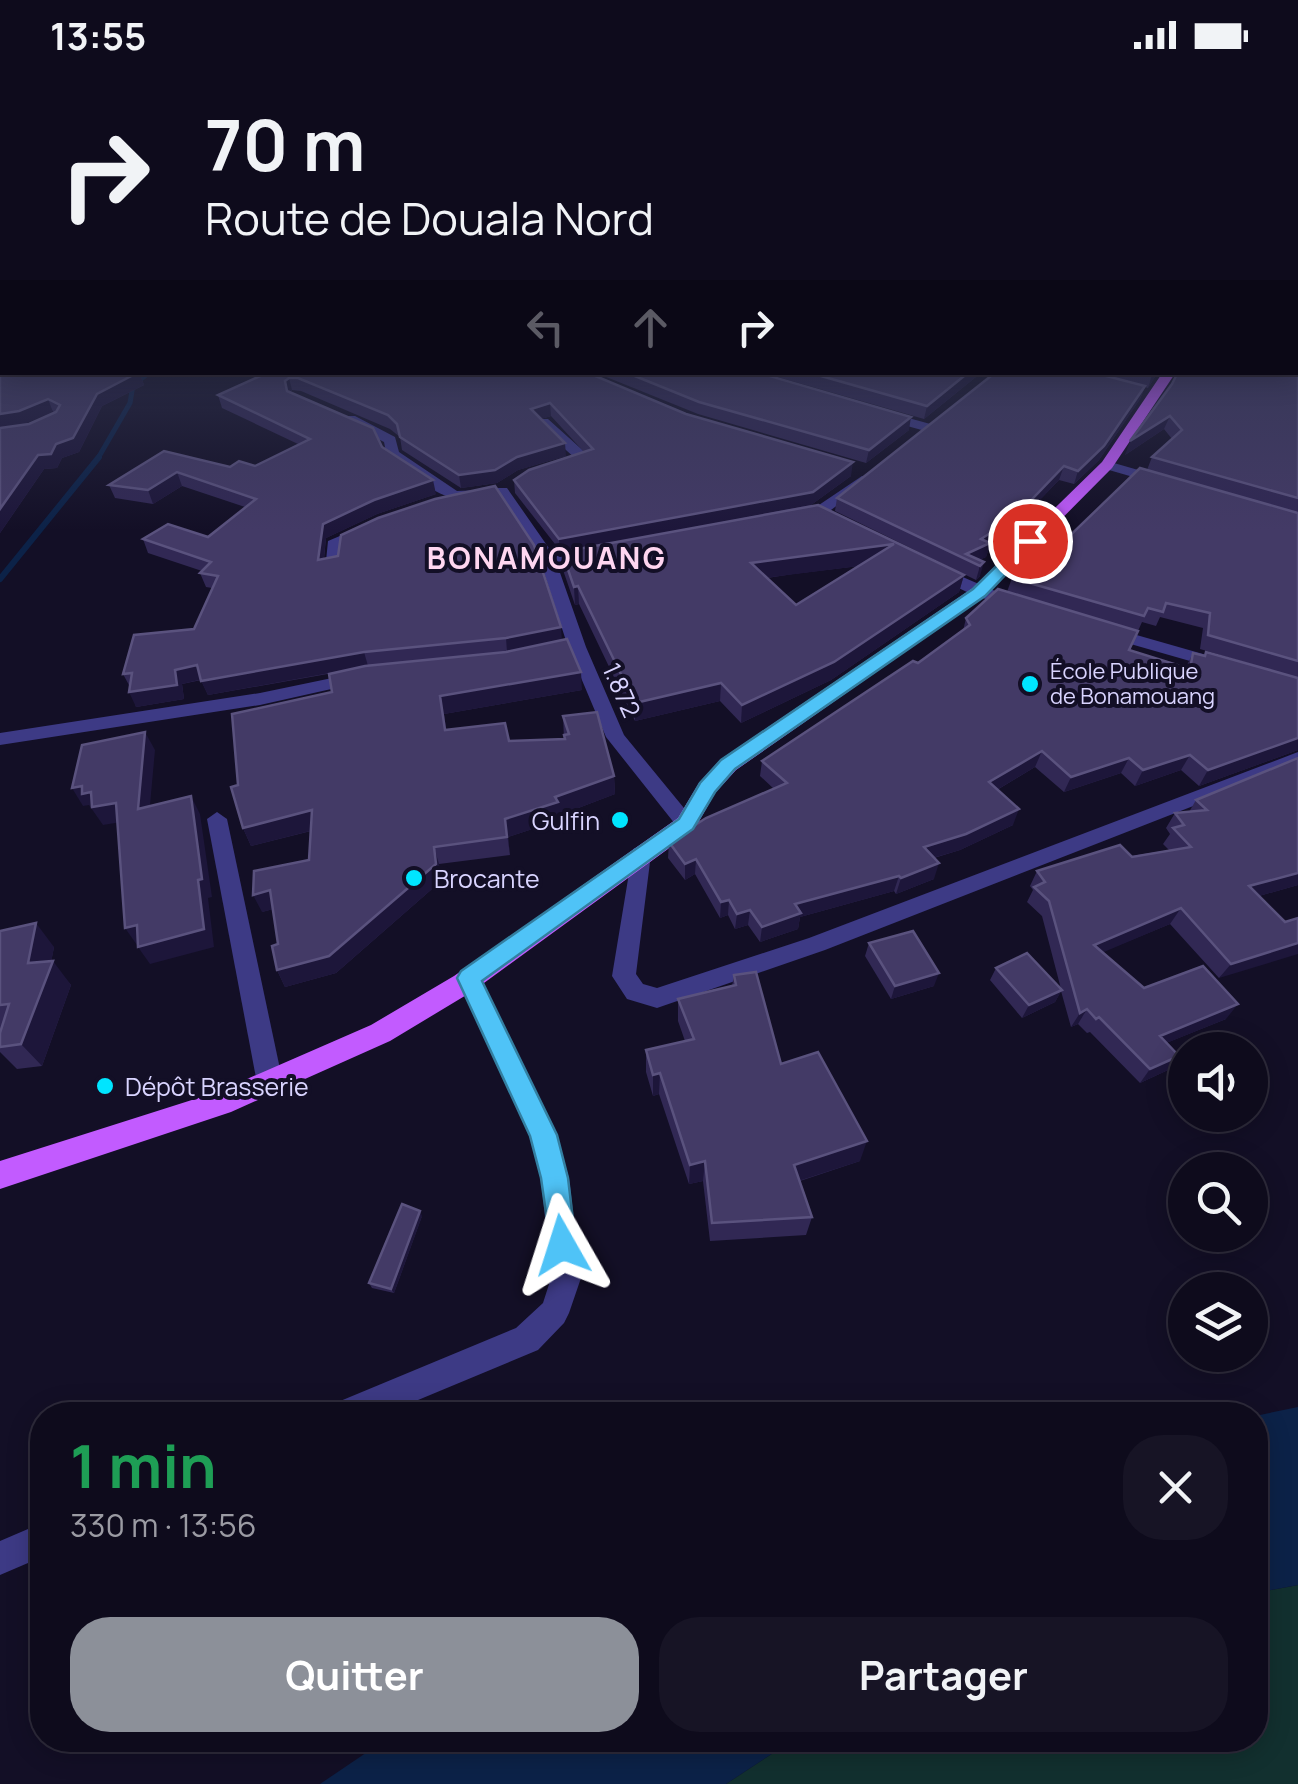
<!DOCTYPE html>
<html lang="fr">
<meta charset="utf-8">
<style>
:root{--surface:#0e0b1c;--page:#171425;--text:#f1f3f6;--muted:#9b9ba3;--line:#2e2b3b;--accent:#8c9099}
body{margin:0;font-family:Manrope,sans-serif;background:var(--page);color:var(--text);height:100vh;display:flex;flex-direction:column;font-size:38px;white-space:nowrap}
*{box-sizing:border-box;margin:0}
p{font-size:32px;color:var(--muted)}
.icon{flex:none;width:55px;height:55px;fill:none;stroke:currentColor;stroke-width:2;stroke-linecap:round;stroke-linejoin:round}
.map{position:relative;flex:1;overflow:hidden}
.side{position:absolute;left:30px;top:1332px;width:1238px;height:350px;display:flex;flex-direction:column;background:var(--surface);border-radius:40px;box-shadow:0 5px 25px #0003,0 0 0 2px var(--line)}
.side>*{flex:none}
.top-card{position:absolute;left:0px;top:0px;width:1300px;height:305px;box-shadow:0 5px 25px #0003,0 0 0 2px var(--line);background:#0e0b1c;color:var(--text);overflow:hidden}
.tools{position:absolute;left:1168px;top:962px;display:grid;gap:20px}
.tools a{display:grid;place-items:center;width:100px;height:100px;border-radius:50%;background:var(--surface);box-shadow:0 5px 25px #0003,0 0 0 2px var(--line);font-size:50px}
.pin{position:absolute;display:grid;place-items:center;width:85px;height:85px;color:#fff;margin:-42px;border:5px solid #fff;border-radius:50%;box-shadow:0 2px 10px #0007}
.me{position:absolute;width:110px;margin:-55px;rotate:354deg;stroke-linejoin:round;filter:drop-shadow(0 0 8px #0008)}
.turn{display:flex;align-items:center;gap:35px;height:210px;padding:0 40px;font-size:45px}
.turn .icon{width:130px;height:130px;stroke-width:2.5}
.turn b{display:block;font-size:70px;line-height:85px}
.lanes{display:flex;align-items:center;height:95px;padding:0 40px;background:#0003;justify-content:center;gap:50px;direction:ltr}
.lanes .off{opacity:.35}
.round{display:grid;place-items:center;flex:none;width:105px;height:105px;border-radius:40px;background:var(--page)}
.summary{display:flex;align-items:center;justify-content:space-between;height:170px;padding:0 40px}
h1{font-size:60px;font-weight:700;line-height:75px;color:#1e9e55}
.action{display:flex;gap:20px;margin-top:auto;padding:20px 40px}
.action a{flex:1;height:115px;border-radius:40px;background:var(--accent);color:#fff;font-size:40px;font-weight:700;line-height:115px;text-align:center}
.action a+a{background:var(--page);color:var(--text)}
.status{display:flex;justify-content:space-between;align-items:center;height:70px;padding:0 50px;background:var(--surface);direction:ltr}
.status svg{height:28px;fill:currentColor}
.map>svg:first-child{display:block}
</style>
<div class="status"><b>13:55</b><svg viewBox="0 0 49 12"><path d="M0 12V9h3v3zM5 12V6h3v6zM10 12V3h3v9zM15 12V0h3v12zM26 1h20v11H26zM47 4h2v5h-2z"/></svg></div>
<div class="map">
<svg width="1298" height="1714" viewBox="0 0 1298 1714">
<rect width="100%" height="100%" fill="#130f26"/>
<polygon fill="#12302f" points="1298,1515 1298,1714 726,1714 793,1670 1255,1670 1255,1523"/>
<g fill="#0c2248">
<polygon points="1298,1337 1298,1515 1255,1523 1255,1346"/>
<polygon points="385,1670 793,1670 726,1714 320,1714"/>
</g>
<g fill="none" stroke-linecap="round" stroke-linejoin="round">
<g stroke="#0c2248" stroke-width="5">
<polyline points="133,315 150,302"/>
<polyline points="97,390 130,333 133,315"/>
</g>
<polyline stroke="#0c2248" stroke-width="6" points="0,509 99,387"/>
<g fill="#3d3a85" fill-rule="evenodd">
<polygon points="883,341 934,355 936,358 929,362 878,348 877,345"/>
<path d="M345,346H355L395,367L399,382L457,421L482,420L489,424C454,446 415,406 387,387L384,372L345,352Z"/>
<polygon points="538,349 548,349 588,385 590,388 584,397 559,400 559,394 576,389 538,355"/>
<polygon points="1107,391 1166,408 1168,411 1161,415 1102,398 1100,395"/>
<polygon points="862,406 867,407 867,413 823,446 795,451 788,447 813,439"/>
<polygon points="497,418 507,418 553,484 560,487 592,481 600,486 558,497 586,577 624,665 693,749 696,754 693,759 679,759 606,667 568,577 539,487 495,421"/>
<polygon points="361,457 374,460 341,476 339,498 325,501 328,471"/>
<polygon points="930,498 942,498 1025,534 1017,539 973,525 930,504"/>
<polygon points="1105,556 1224,590 1227,594 1218,599 1099,565 1097,561"/>
<polygon points="361,602 367,603 367,611 260,635 0,675 0,663 260,623"/>
<polygon points="1298,682 1298,695 825,880 657,938 627,929 612,906 633,779 640,776 651,784 636,904 643,914 657,918 809,868"/>
<polygon points="217,742 227,749 283,1013 279,1021 270,1024 261,1021 257,1013 207,749"/>
<polygon points="469,899 477,901 556,1065 569,1108 581,1208 569,1243 564,1253 538,1280 382,1345 328,1345 333,1334 516,1258 543,1233 551,1208 541,1108 530,1065 457,908 461,901"/>
<polygon points="42,1453 42,1487 0,1505 0,1471"/>
</g>
<polygon fill="#c25bff" fill-rule="evenodd" points="1163,302 1176,302 1112,398 985,526 736,700 715,723 694,760 473,921 390,971 231,1042 0,1119 0,1091 217,1022 371,955 454,906 678,748 699,713 720,690 973,518 1102,392"/>
</g>
<g fill="#312854" fill-rule="evenodd">
<polygon points="1298,221 1298,608 1200,579 1203,558 1160,547 1156,556 1142,552 1138,561 1007,522 1012,508 1024,510 1147,400 1152,387 1172,369 1164,359 1125,385 1172,314"/>
<polygon points="2,302 139,302 144,315 102,336 79,382 62,388 57,398 44,399 0,463 0,358 29,354 55,343"/>
<path d="M269,302L686,344L851,406L811,435L964,505L959,522L831,610L741,653L720,631L635,651L579,534L575,535L563,500L562,483L515,423L514,410L584,382L551,346L541,349L566,386L518,400L497,413L461,418L402,380L400,367L390,359L301,321L292,320L290,322L382,377L436,424L377,444L326,468L324,489L562,570L582,620L444,644L446,660L509,671L564,669L563,646L614,706L615,724L560,745V750L508,767L510,785L439,794L440,812L336,903L285,917L277,900L278,874L273,839L262,842L309,790L311,761L251,776L243,758L238,715L332,622L333,603L208,625L201,610L182,614L184,629L136,637L130,617L123,604L194,559L212,518L206,517L200,503L202,501L148,483L143,469L208,467L245,437L182,416L153,434L115,428L109,415L164,381L230,397L255,396L298,374L222,338L218,325ZM859,496L796,535L767,508L793,504Z"/>
<polygon points="594,302 756,302 909,360 866,393 698,344"/>
<polygon points="760,302 982,302 924,349"/>
<polygon points="996,302 1158,302 1148,318 1145,317 1140,329 1099,390 1074,414 1059,410 1009,462 990,475 986,487 979,490 980,506 976,510 835,441 837,428"/>
<polygon points="966,548 1129,580 1186,597 1193,583 1204,586 1206,582 1298,608 1298,680 1199,716 1181,700 1135,716 1121,703 1064,722 1035,697 997,720 1013,755 960,780 934,788 934,809 896,824 894,821 800,847 798,859 760,872 748,855 735,859 728,845 720,848 695,804 685,810 668,788 669,772 774,719 760,706 762,691 918,593 963,561"/>
<polygon points="1298,688 1298,815 1259,826 1285,852 1219,908 1170,854 1102,882 1144,918 1226,949 1166,973 1179,986 1168,1000 1140,1013 1090,962 1087,963 1078,954 1071,957 1061,921 1055,932 1022,948 990,910 996,898 1061,919 1042,846 1027,832 1033,820 1030,816 1037,801 1169,780 1163,774 1170,764 1166,758 1175,743 1189,742 1196,730"/>
<polygon points="0,861 54,877 51,892 71,915 42,996 17,999 0,982"/>
<polygon points="869,873 934,916 891,929 865,886"/>
<polygon points="734,905 781,994 860,1091 800,1111 812,1147 806,1165 710,1171 703,1111 689,1114 659,1024 653,1026 646,1002 646,980 685,971 678,951 678,929 732,916"/>
<polygon points="422,1146 394,1223 372,1218 369,1213"/>
</g>
<g fill="#1d163a">
<polygon points="139,302 144,315 102,336 79,382 62,388 57,398 44,399 0,463 0,439 38,385 97,324"/>
<polygon points="969,302 982,302 924,349 927,336"/>
<polygon points="1154,302 1158,302 1148,318 1152,305"/>
<polygon points="289,308 292,320 288,324 285,311"/>
<polygon points="1145,316 1140,329 1099,390 1074,414 1078,401"/>
<polygon points="48,329 53,342 25,354 0,358 0,344"/>
<polygon points="550,333 551,346 532,352 531,339"/>
<polygon points="1170,346 1164,359 1125,385 1130,371"/>
<polygon points="911,347 909,360 866,393 869,380"/>
<polygon points="565,373 566,386 518,400 497,413 461,418 459,405"/>
<polygon points="853,392 851,406 811,435 560,483 559,469"/>
<polygon points="1064,396 1059,410 1009,462 990,475 986,487 973,493 966,484"/>
<polygon points="177,402 182,416 153,434 148,420"/>
<polygon points="433,410 436,424 377,444 326,468 322,504 318,490 323,454 374,430"/>
<polygon points="894,474 891,492 749,510 751,493"/>
<polygon points="984,492 980,506 976,510 980,496"/>
<polygon points="964,505 959,522 831,610 741,653 742,635"/>
<polygon points="578,516 579,534 575,535 574,517"/>
<polygon points="561,557 562,571 507,582 506,568"/>
<polygon points="364,582 368,596 208,625 201,611"/>
<polygon points="197,595 203,609 182,614 184,629 136,637 129,622 175,600"/>
<polygon points="581,602 582,620 444,644 449,678 440,626"/>
<polygon points="721,613 720,631 635,651 635,633"/>
<polygon points="145,662 155,680 148,757 138,739"/>
<polygon points="1298,668 1298,680 1199,716 1208,700"/>
<polygon points="1042,681 1035,697 983,728 989,712"/>
<polygon points="1190,685 1181,700 1135,716 1143,700"/>
<polygon points="1129,688 1121,703 1064,722 1071,707"/>
<polygon points="614,706 615,724 560,745 560,750 508,767 510,785 505,749 555,727"/>
<polygon points="82,716 91,722 116,733 127,751 103,755 89,735 83,736 72,718"/>
<polygon points="191,726 200,744 212,827 208,828 214,877 150,894 138,877 198,810"/>
<polygon points="1019,739 1013,755 960,780 919,792 924,777"/>
<polygon points="312,740 318,759 251,776 243,758"/>
<polygon points="434,777 439,794 440,812 336,903 285,917 277,900"/>
<polygon points="696,789 695,804 685,810 685,794"/>
<polygon points="939,793 934,809 896,824 901,808"/>
<polygon points="1298,803 1298,815 1238,832 1249,816"/>
<polygon points="899,806 894,821 800,847 798,859 760,872 762,857 795,834"/>
<polygon points="270,820 278,838 262,842 253,825"/>
<polygon points="729,830 728,845 720,848 721,832"/>
<polygon points="1181,838 1170,854 1085,890 1094,875"/>
<polygon points="750,840 748,855 735,859 737,844"/>
<polygon points="36,853 54,877 50,899 53,891 71,915 42,996 21,974 28,893"/>
<polygon points="137,855 149,872 137,875 125,858"/>
<polygon points="1298,873 1298,884 1219,908 1231,894"/>
<polygon points="939,903 934,916 891,929 895,916"/>
<polygon points="1062,920 1055,932 1022,948 1029,935"/>
<polygon points="1238,934 1226,949 1149,980 1160,966"/>
<polygon points="1087,939 1078,954 1071,957 1080,943"/>
<polygon points="1179,986 1168,1000 1140,1013 1150,999"/>
<polygon points="660,1003 659,1024 653,1026 653,1005"/>
<polygon points="867,1071 860,1091 789,1114 794,1095"/>
<polygon points="705,1091 703,1111 689,1114 690,1095"/>
<polygon points="420,1141 422,1146 394,1223 391,1219"/>
</g>
<g fill="#433a66" stroke="#5a527e" stroke-width="2.5" fill-rule="evenodd">
<polygon points="0,221 2,221 2,302 139,302 97,324 73,368 56,374 51,384 38,385 0,439 0,358 29,354 56,342 60,335 48,329 19,341 0,344"/>
<polygon points="1298,221 1298,428 1152,387 1182,360 1170,346 1130,371 1172,314 1178,302 1298,302"/>
<polygon points="269,302 586,302 686,344 853,392 813,422 559,469 514,410 529,400 593,379 550,333 531,339 565,373 517,387 495,400 459,405 400,367 397,354 388,345 298,308 289,308 285,311 287,321 373,358 382,377 433,410 374,430 323,454 318,490 338,486 341,465 378,448 435,429 495,416 534,475 561,557 506,568 364,582 201,611 197,595 175,600 177,615 129,622 132,603 123,604 134,565 194,559 218,506 200,503 211,492 143,469 168,454 208,467 256,429 177,402 148,420 109,415 164,381 230,397 239,391 255,396 310,369 218,325"/>
<polygon points="625,302 756,302 911,347 869,380 699,332"/>
<polygon points="807,302 969,302 927,336"/>
<polygon points="996,302 1091,302 1145,316 1104,376 1078,401 1064,396 1014,448 981,469 990,473 966,484 984,492 980,496 837,428"/>
<polygon points="1140,398 1298,443 1298,591 1208,565 1210,543 1166,533 1163,542 1148,538 1144,546 1012,508 1024,510"/>
<path d="M818,435L964,505L834,592L742,635L721,613L635,633L578,516L574,517L562,482ZM894,474L796,535L751,493Z"/>
<polygon points="998,519 1138,561 1129,580 1190,599 1193,583 1205,586 1206,582 1298,608 1298,668 1208,700 1190,685 1143,700 1129,688 1071,707 1042,681 989,712 1019,739 966,764 924,777 939,793 901,808 899,806 795,834 801,843 762,857 750,840 737,844 729,830 721,832 696,789 685,794 669,772 706,748 787,713 762,691 913,591 918,593 970,555 966,548"/>
<polygon points="567,569 581,602 440,626 445,660 505,653 509,671 565,669 564,665 569,664 563,646 597,642 614,706 555,727 558,732 505,749 507,767 434,777 436,794 329,886 277,900 272,876 278,874 270,820 253,825 254,801 309,790 312,740 243,758 231,717 238,715 232,644 332,622 329,604 365,596 506,582"/>
<polygon points="145,662 138,739 191,726 202,809 198,810 204,859 138,877 137,855 125,858 116,733 92,737 91,722 82,724 82,716 72,718 82,675"/>
<polygon points="1298,688 1298,803 1249,816 1285,852 1298,848 1298,873 1231,894 1181,838 1094,875 1144,918 1203,896 1238,934 1160,966 1179,986 1150,999 1099,947 1096,949 1087,939 1080,943 1049,831 1034,817 1045,812 1037,801 1120,775 1132,787 1191,777 1173,758 1184,755 1175,743 1207,740 1196,730"/>
<polygon points="36,853 28,893 53,891 21,974 0,977 0,963 9,934 0,935 0,861"/>
<polygon points="913,861 939,903 895,916 869,873"/>
<polygon points="1027,883 1062,920 1029,935 996,898"/>
<polygon points="756,902 781,994 818,982 867,1071 794,1095 812,1147 712,1153 705,1091 690,1095 660,1003 653,1005 646,980 694,969 678,929 736,915 734,905"/>
<polygon points="402,1134 420,1141 391,1219 369,1213"/>
</g>
<linearGradient id="sky" x2="0" y2="1"><stop stop-color="#0a0815"/><stop offset="0.48" stop-color="#333752"/><stop offset="1" stop-color="#333752" stop-opacity="0"/></linearGradient>
<rect width="1298" height="461" fill="url(#sky)"/>
<polygon fill="#4fc3f7" stroke="#337fa1" stroke-width="2.5" points="1025,468 1038,471 985,526 735,699 715,722 693,759 482,911 557,1065 568,1108 576,1175 572,1185 562,1189 552,1185 541,1108 530,1066 457,908 461,901 679,749 700,713 721,690 973,519"/>
<g fill="#00e5ff" stroke="#130f26" stroke-width="4">
<circle cx="1030" cy="614" r="10"/>
<circle cx="620" cy="750" r="10"/>
<circle cx="414" cy="808" r="10"/>
<circle cx="105" cy="1016" r="10"/>
</g>
<g text-anchor="middle" dominant-baseline="central" stroke-width="8" stroke-linejoin="round" paint-order="stroke">
<g font-size="22" fill="#d9d4ff" stroke="#130f26" text-anchor="start">
<text x="1050" y="601">École Publique<tspan x="1050" dy="25">de Bonamouang</tspan></text>
</g>
<g font-size="25" fill="#d9d4ff" stroke="#130f26">
<text transform="translate(622 620) rotate(66)">1.872</text>
</g>
<g font-size="25" fill="#d9d4ff" stroke="#130f26" text-anchor="start">
<text x="600" y="750" text-anchor="end">Gulfin</text>
<text x="434" y="808">Brocante</text>
<text x="125" y="1016">Dépôt Brasserie</text>
</g>
<g font-size="30" font-weight="bold" letter-spacing="2.5" fill="#ffd6f0" stroke="#130f26">
<text x="547" y="487">BONAMOUANG</text>
</g>
</g>
</svg>
<div class="tools">
<a><svg class="icon" aria-label="sound" viewBox="0 0 24 24"><path d="M4 9h4l5-4v14l-5-4H4zM17 9q2 3 0 6"/></svg></a>
<a><svg class="icon" aria-label="search" viewBox="0 0 24 24"><circle cx="10" cy="10" r="6"/><path d="M15 15l6 6"/></svg></a>
<a><svg class="icon" aria-label="layers" viewBox="0 0 24 24"><path d="M12 4l9 5-9 5-9-5zM3 14l9 5 9-5"/></svg></a>
</div>
<div class="pin" style="left:1030px;top:471px;background:#d93025"><svg class="icon" aria-label="arrive" viewBox="0 0 24 24"><path d="M6 21V4h12l-3 4 3 4H6"/></svg></div>
<svg class="me" style="left:562px;top:1175px" viewBox="-20 -20 40 40"><path d="M0-17L14 15 0 8-14 15z" fill="#4fc3f7" stroke="#fff" stroke-width="4"/></svg>
<div class="top-card">
<div class="turn"><svg class="icon" aria-label="right" viewBox="0 0 24 24"><path d="M7 20v-9h11M14 6l5 5-5 5"/></svg><div><b>70 m</b>Route de Douala Nord</div></div>
<div class="lanes"><svg class="icon off" aria-label="left" viewBox="0 0 24 24"><path d="M17 20v-9H6M10 6l-5 5 5 5"/></svg><svg class="icon off" aria-label="ahead" viewBox="0 0 24 24"><path d="M12 20V5M6 11l6-6 6 6"/></svg><svg class="icon" aria-label="right" viewBox="0 0 24 24"><path d="M7 20v-9h11M14 6l5 5-5 5"/></svg></div>
</div>
<section class="side">
<div class="summary"><div><h1>1 min</h1><p>330 m · 13:56</p></div><a class="round"><svg class="icon" aria-label="close" viewBox="0 0 24 24"><path d="M6 6l12 12M18 6L6 18"/></svg></a></div>
<div class="action"><a>Quitter</a><a>Partager</a></div>
</section>
</div>
